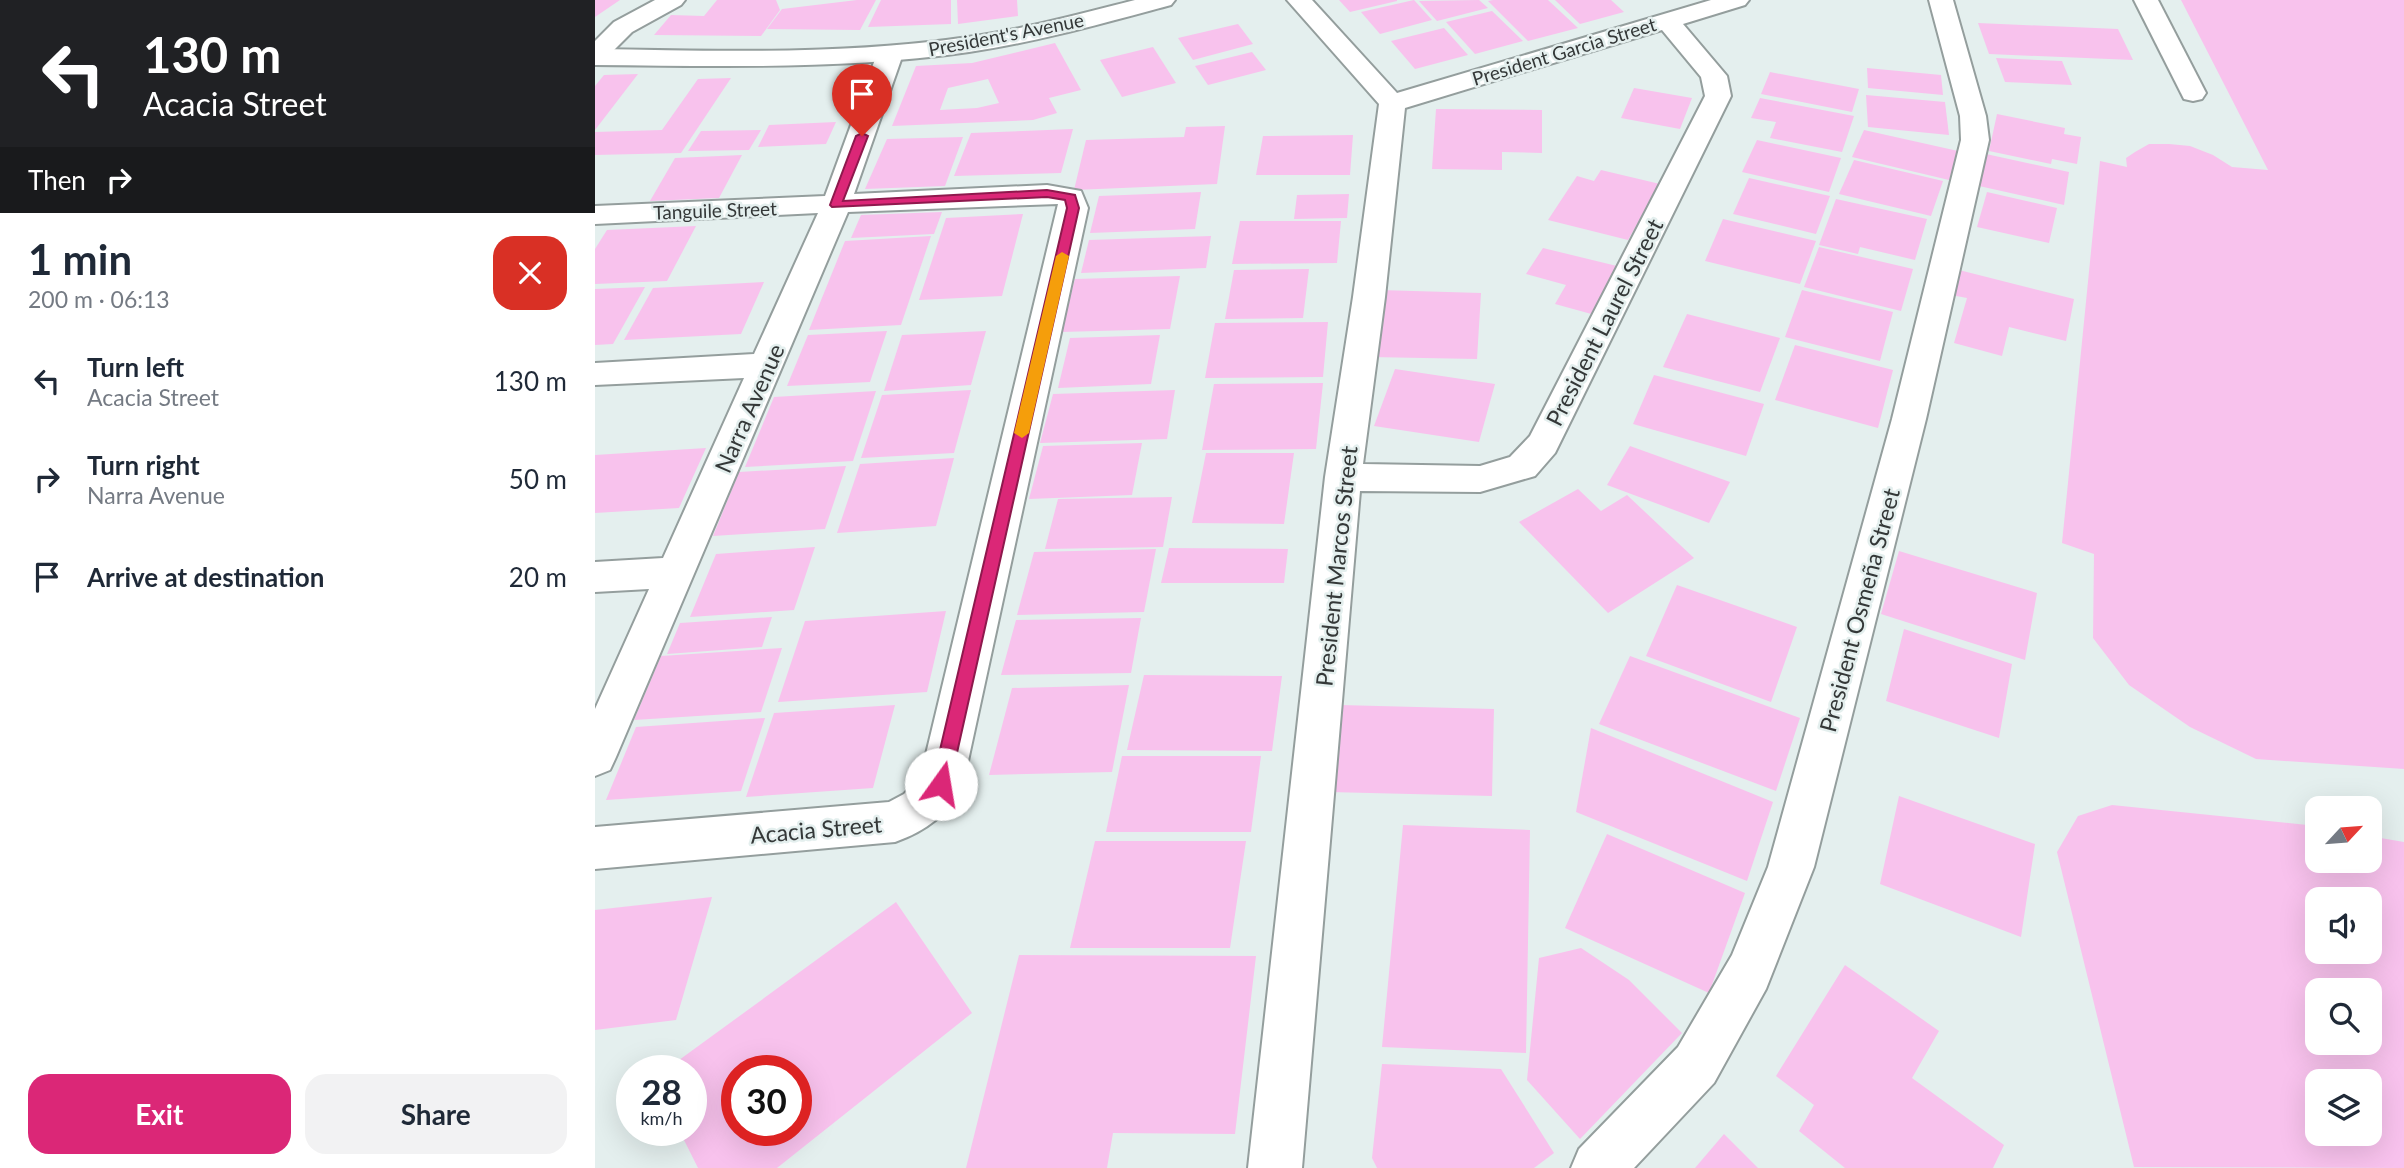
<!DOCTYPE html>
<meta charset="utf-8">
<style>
:root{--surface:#fff;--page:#f2f2f3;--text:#1f2937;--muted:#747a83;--accent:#db2777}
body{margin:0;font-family:Lato,sans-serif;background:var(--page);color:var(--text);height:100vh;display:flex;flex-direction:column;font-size:26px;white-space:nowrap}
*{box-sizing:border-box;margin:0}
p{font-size:23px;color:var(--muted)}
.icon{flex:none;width:38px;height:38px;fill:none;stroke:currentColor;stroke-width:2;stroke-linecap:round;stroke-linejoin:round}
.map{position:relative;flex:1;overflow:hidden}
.details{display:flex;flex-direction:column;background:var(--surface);width:595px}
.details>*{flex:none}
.banner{background:#202124;color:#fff;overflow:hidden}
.needle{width:46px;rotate:64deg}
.buttons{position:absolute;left:1710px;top:796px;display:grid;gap:14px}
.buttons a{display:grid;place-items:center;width:77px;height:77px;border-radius:14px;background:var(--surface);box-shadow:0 7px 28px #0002;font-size:35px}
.speed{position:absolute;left:21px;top:1055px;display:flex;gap:14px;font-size:35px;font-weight:700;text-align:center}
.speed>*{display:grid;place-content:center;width:91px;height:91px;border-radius:50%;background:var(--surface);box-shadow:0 7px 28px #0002;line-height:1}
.speed small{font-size:18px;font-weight:400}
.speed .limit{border:10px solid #d22;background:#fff;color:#111}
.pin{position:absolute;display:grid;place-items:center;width:60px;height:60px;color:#fff;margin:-72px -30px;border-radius:50% 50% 50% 0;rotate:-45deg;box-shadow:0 0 7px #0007}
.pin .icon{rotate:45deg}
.me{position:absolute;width:77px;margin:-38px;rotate:13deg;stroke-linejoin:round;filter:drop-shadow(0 0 5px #0008)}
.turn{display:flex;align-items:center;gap:24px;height:147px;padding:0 28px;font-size:32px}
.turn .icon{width:91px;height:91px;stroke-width:2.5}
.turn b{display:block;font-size:49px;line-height:60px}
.then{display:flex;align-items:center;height:66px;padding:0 28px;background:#0003;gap:14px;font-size:26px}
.round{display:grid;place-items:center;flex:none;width:74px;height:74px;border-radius:21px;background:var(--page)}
.headline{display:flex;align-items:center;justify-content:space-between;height:119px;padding:0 28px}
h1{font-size:42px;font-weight:700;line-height:52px}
.action{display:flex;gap:14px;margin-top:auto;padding:14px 28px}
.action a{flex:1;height:80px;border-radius:21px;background:var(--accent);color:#fff;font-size:28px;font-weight:700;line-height:80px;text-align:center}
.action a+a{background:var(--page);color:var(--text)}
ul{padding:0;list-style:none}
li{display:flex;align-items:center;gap:21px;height:98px;padding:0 28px}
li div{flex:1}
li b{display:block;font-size:26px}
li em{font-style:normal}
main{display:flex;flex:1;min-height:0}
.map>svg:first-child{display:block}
</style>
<main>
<section class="details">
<div class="banner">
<div class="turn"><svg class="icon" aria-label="left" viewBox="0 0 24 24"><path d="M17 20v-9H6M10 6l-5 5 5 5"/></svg><div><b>130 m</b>Acacia Street</div></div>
<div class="then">Then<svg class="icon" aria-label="right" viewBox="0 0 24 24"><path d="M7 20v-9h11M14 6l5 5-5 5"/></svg></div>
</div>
<div class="headline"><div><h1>1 min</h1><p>200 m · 06:13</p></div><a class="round" style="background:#d93025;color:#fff"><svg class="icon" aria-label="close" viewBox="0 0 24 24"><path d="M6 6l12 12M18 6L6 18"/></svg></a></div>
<ul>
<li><svg class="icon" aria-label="left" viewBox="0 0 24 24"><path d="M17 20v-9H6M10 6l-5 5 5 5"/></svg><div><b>Turn left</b><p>Acacia Street</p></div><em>130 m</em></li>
<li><svg class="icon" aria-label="right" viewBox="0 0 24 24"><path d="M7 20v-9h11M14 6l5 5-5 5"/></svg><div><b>Turn right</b><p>Narra Avenue</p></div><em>50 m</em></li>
<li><svg class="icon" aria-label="arrive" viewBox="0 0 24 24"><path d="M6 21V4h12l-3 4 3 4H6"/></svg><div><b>Arrive at destination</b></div><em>20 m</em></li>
</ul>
<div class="action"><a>Exit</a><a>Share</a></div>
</section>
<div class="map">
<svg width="1809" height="1168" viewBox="0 0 1809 1168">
<rect width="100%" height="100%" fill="#e4efee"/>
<g fill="#f8c2ed" fill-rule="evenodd">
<polygon points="0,0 25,0 0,17"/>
<polygon points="122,0 181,0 185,10 166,36 59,35 76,15 109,16"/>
<polygon points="262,0 281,0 265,30 172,29 187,9"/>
<polygon points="286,0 356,0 356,24 273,27"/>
<polygon points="362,0 422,0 423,16 363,24"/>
<polygon points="744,0 802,0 802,1 755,12"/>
<polygon points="819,0 837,20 785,34 766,12"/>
<polygon points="884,0 893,8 842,21 824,1"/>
<polygon points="898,0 953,0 983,28 933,41 893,1"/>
<polygon points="960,0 1016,0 1029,12 985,24"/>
<polygon points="1586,0 1809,0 1809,769 1661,759 1595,727 1534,685 1498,638 1499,554 1467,543 1505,161 1532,167 1531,158 1540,152 1554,144 1574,144 1595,146 1618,155 1637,167 1673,170"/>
<polygon points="897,11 928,41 880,54 851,22"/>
<polygon points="1383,23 1523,29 1538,60 1394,54"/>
<polygon points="643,24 658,44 598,60 583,38"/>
<polygon points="849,28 873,55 820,69 796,41"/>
<path d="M460,43L486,90L454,98L462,113L438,120L297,126L321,66L377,63ZM393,79L404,103L382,108L345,110L353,88Z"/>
<polygon points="558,47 581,83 527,97 505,60"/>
<polygon points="657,52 671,70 613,85 600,66"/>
<polygon points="1401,58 1467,61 1477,85 1410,82"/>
<polygon points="1272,68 1346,75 1348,95 1273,88"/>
<polygon points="1175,72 1264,89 1257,112 1166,94"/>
<polygon points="43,74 0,130 0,86 9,75"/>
<polygon points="136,78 86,153 0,155 0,132 67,130 103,79"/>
<polygon points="1039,88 1097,98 1085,129 1026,118"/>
<polygon points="1271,95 1350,102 1354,135 1273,127"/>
<polygon points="1165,98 1259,116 1247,152 1175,138 1181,122 1156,118"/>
<polygon points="841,109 947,110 947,153 907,152 907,170 837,169"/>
<polygon points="1402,114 1470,128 1469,134 1486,137 1482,164 1457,159 1456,164 1394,151"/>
<polygon points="241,122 231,144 163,147 174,125"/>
<polygon points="630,126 622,184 479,190 491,140 589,137 591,127"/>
<polygon points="478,129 466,173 359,176 376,133"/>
<polygon points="166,130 154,150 93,151 106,131"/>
<polygon points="1269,130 1363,151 1354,180 1257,157"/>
<polygon points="758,135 755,175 661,175 668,136"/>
<polygon points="368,137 350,186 270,189 292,139"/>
<polygon points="1162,140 1246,158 1234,192 1147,172"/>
<polygon points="1391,154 1474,172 1469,205 1384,186"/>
<polygon points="147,155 124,198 55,201 80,158"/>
<polygon points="1259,160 1348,181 1336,216 1244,194"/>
<polygon points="1006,170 1065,184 1033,240 953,220 982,176 999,181"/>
<polygon points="1154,178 1235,196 1221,234 1138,214"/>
<polygon points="606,192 600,229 495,233 504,196"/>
<polygon points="1392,192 1462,208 1454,243 1382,227"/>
<polygon points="754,194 752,218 699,219 702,195"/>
<polygon points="1241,199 1332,219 1320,260 1265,247 1263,254 1224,245"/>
<polygon points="347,212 339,234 256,238 266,215"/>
<polygon points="428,214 407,296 324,300 351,218"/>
<polygon points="1128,219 1221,241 1205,284 1110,261"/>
<polygon points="645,221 746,221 742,263 637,264"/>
<polygon points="101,226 72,281 0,284 0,249 12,230"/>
<polygon points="336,236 306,325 214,330 250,241"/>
<polygon points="616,236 611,268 486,273 494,240"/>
<polygon points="1224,247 1318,269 1306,311 1209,287"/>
<polygon points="948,248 1026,267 1000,315 960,304 971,285 931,274"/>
<polygon points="714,269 708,318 630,319 639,270"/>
<polygon points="1364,270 1479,299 1471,341 1414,327 1407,356 1359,343 1372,298 1356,295"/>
<polygon points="585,276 575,329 466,332 480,279"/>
<polygon points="169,282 146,334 29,340 58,288"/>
<polygon points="50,287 18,344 0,345 0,289"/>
<polygon points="785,290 886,293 882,359 775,357"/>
<polygon points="1207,290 1298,312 1285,361 1190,337"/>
<polygon points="1092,314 1185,338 1165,392 1068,367"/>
<polygon points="733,322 728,377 610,378 620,323"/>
<polygon points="292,331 275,382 192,386 213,335"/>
<polygon points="391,331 376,385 289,391 307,335"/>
<polygon points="565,335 556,384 463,388 475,338"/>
<polygon points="1200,345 1298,370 1283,428 1180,400"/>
<polygon points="800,369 900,384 884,442 779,426"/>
<polygon points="1059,375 1169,404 1151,456 1038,424"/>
<polygon points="728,383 721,449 607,450 619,384"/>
<polygon points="376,390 359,453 266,458 287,395"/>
<polygon points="580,390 572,439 445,443 458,394"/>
<polygon points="281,391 258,461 150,467 179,397"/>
<polygon points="547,443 537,495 434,499 448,446"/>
<polygon points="1035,446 1135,482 1114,523 1012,485"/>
<polygon points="111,448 84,508 0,513 0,455"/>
<polygon points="611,453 699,453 689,524 597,523"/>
<polygon points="359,458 341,526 242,533 265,464"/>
<polygon points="251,466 230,529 118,536 144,472"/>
<polygon points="983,489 1006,511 1032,495 1099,558 1013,613 924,522"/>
<polygon points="577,497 568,547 450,549 463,499"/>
<polygon points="220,547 199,610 95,617 121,554"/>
<polygon points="574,548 693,549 689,583 566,583"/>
<polygon points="561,549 549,612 422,615 439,552"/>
<polygon points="1304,551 1442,593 1430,660 1286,614"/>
<polygon points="1082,585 1202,627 1176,702 1051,656"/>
<polygon points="351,611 332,692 183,702 210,621"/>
<polygon points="177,617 167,647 72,654 85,623"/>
<polygon points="546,618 536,673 406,675 421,620"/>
<polygon points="1309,629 1417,664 1404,738 1291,701"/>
<polygon points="187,648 166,712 39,720 66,656"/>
<polygon points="1035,656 1205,718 1181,791 1004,724"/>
<polygon points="549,675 687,676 677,751 532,750"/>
<polygon points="534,685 517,772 394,775 417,688"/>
<polygon points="300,705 278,788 151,797 179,713"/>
<polygon points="745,705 899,709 897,796 734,792"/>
<polygon points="170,718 146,791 11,800 41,727"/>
<polygon points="996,728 1178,802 1152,881 981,812"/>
<polygon points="527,756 666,756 656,832 511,832"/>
<polygon points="1304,796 1440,844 1426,937 1285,884"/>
<path d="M1517,805L1722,826V861H1774V836L1809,842V1168L1539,1167L1462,852L1483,816ZM1722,900H1774V952H1722ZM1722,990H1774V1043H1722ZM1722,1082H1774V1134H1722Z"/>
<polygon points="808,825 935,830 931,1053 787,1047"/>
<polygon points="1012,834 1150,893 1114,993 970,928"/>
<polygon points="500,841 651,841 635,948 475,948"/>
<polygon points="117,897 81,1020 0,1030 0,910"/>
<path d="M301,902L377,1013L182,1168H103L84,1130H96V1071H69ZM142,1071H201V1130H142Z"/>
<polygon points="986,948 1034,980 1087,1033 985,1139 932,1080 944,958"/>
<polygon points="424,955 661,956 640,1134 518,1133 512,1168 371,1168"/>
<polygon points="1250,965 1344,1031 1317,1078 1409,1145 1398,1168 1250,1168 1204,1131 1219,1105 1181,1076"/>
<polygon points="787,1064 906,1069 959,1153 939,1168 782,1168 777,1158"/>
<polygon points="1129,1134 1163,1168 1100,1168"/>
</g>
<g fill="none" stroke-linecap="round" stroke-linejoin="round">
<g stroke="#949e9d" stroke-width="4">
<g id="minor">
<polygon points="60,0 90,0 86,5 37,32 9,60 0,63 0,41 19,22"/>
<path d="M692,0H717L802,93L1116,0H1154L1150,5L1088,24L1132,76L1136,96L960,453L940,476L885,492L765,491L707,1168H653L730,477L758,297L784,104ZM1067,30L1106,77L1110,96L935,436L915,457L885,466L768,464L790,297L810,108Z"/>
<polygon points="1334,0 1358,0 1391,116 1394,140 1331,419 1219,867 1171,989 1119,1083 1039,1168 976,1168 984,1149 1083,1047 1137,955 1173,867 1297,419 1366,140 1365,116"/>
<polygon points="1539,0 1563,0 1611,93 1607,99 1598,101 1589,99"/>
<path d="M295,46L304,49L308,54L259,194L452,185L486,191L493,208L368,784C354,814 331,831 300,842L0,869V827L294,802L309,794L326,775L463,204L253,212L21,757L15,770L0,776V709L54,589L0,592V562L68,558L149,378L0,385V363L159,354L223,213L0,224V206L230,196L282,54L286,49Z"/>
</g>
</g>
<g stroke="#949e9d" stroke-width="4">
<path id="tertiary" d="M540,0H580L576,5C509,23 442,42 374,52C250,70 124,66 0,65V49C124,51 250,55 373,37C430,29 485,14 540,0Z"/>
</g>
<use href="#minor" fill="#fff" fill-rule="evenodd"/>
<use href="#tertiary" fill="#fff" fill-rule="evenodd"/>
</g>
<polygon fill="#db2777" stroke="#8e194d" stroke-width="2" points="267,133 273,136 248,201 452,190 480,195 484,208 355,784 352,789 346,792 340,789 337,784 472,208 470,200 452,197 237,207 235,205 261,136"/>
<polygon fill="#f59e0b" points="467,252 474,256 434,433 427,438 419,433 461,256"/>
<g text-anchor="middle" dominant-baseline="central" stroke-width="5" stroke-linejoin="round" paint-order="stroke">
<g font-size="19" fill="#343838" stroke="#e4efee">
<text transform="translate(411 34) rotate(-11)">President's Avenue</text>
<text transform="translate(969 51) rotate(-17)">President Garcia Street</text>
<text transform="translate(120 210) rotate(-2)">Tanguile Street</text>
</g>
<g font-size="23" fill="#343838" stroke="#e4efee">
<text transform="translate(1009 322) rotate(-63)">President Laurel Street</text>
<text transform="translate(154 408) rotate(-66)">Narra Avenue</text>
<text transform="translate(741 566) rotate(-84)">President Marcos Street</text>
<text transform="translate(1264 610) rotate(-75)">President Osmeña Street</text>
<text transform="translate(221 829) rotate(-5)">Acacia Street</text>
</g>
</g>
</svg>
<div class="buttons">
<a><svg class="needle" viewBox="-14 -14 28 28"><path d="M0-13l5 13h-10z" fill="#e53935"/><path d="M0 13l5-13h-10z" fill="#747a83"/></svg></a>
<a><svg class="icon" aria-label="sound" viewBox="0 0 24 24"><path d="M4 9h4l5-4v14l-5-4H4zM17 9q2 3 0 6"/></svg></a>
<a><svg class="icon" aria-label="search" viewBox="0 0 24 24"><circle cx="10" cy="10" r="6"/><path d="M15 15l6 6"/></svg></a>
<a><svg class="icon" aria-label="layers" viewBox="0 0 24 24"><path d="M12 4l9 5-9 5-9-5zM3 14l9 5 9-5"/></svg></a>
</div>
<div class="speed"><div>28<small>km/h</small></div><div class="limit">30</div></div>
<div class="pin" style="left:267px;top:136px;background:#d93025"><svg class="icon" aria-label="arrive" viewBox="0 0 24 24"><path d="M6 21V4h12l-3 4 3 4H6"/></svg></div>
<svg class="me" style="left:346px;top:784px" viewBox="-20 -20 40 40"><circle r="19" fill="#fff"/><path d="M0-13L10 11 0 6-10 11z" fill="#db2777"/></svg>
</div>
</main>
